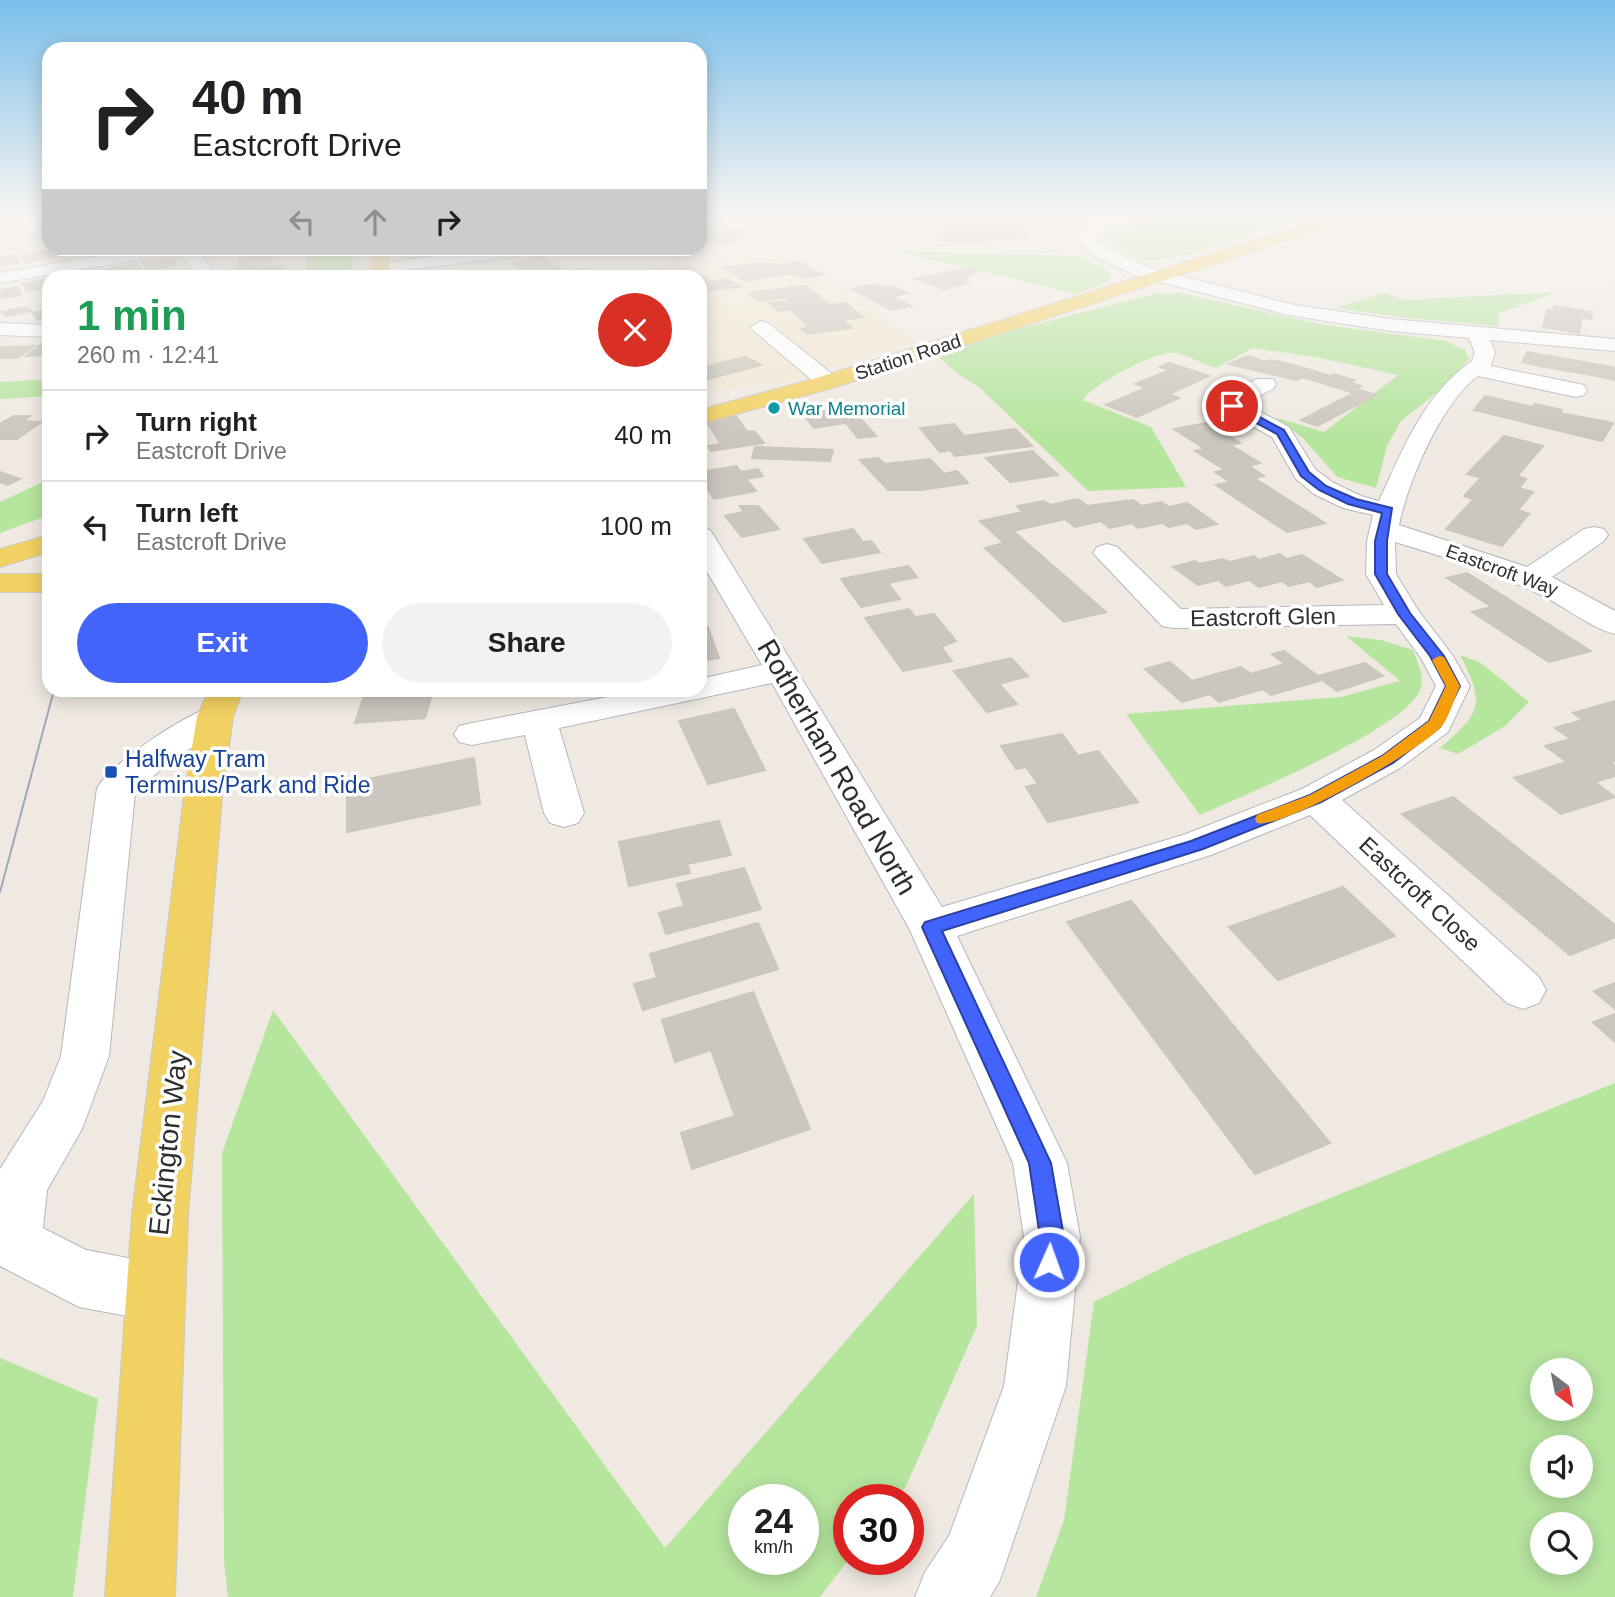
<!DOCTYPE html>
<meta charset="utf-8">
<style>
:root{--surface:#fff;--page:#f2f2f2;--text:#202124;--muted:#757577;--line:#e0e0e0;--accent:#4264fb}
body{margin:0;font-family:Helvetica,sans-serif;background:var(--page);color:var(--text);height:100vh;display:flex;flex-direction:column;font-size:26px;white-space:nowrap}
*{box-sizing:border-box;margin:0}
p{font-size:23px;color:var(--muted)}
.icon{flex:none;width:38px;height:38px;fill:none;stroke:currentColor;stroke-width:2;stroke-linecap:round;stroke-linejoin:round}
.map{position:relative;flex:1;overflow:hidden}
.details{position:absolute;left:42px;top:270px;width:665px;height:427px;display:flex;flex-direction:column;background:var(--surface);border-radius:21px;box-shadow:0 4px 18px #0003}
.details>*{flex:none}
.banner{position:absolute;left:42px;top:42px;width:665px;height:214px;border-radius:21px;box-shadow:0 4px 18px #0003;background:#fff;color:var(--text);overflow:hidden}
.needle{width:46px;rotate:148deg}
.tools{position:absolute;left:1530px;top:1358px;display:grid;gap:14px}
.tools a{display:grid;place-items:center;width:63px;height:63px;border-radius:50%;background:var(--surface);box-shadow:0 4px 18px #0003;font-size:35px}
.speed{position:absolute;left:728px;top:1484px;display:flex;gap:14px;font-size:35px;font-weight:700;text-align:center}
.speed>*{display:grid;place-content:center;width:91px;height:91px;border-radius:50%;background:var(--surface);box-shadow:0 4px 18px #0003;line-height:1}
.speed small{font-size:18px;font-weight:400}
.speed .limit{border:10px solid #d22;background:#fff;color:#111}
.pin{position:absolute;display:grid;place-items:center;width:60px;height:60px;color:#fff;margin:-30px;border:4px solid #fff;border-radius:50%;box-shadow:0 2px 7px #0007}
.me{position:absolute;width:77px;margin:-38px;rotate:2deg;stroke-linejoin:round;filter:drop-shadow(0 0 5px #0008)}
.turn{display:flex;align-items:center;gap:24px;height:147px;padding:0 35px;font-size:32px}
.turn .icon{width:91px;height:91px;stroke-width:2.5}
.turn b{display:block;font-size:49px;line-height:60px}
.lanes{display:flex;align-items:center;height:66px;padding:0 35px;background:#0003;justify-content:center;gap:35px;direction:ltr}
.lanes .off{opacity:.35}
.round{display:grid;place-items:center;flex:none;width:74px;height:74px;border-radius:37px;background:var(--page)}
.headline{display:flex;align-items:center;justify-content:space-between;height:119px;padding:0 35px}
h1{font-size:42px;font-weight:600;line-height:52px;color:#1e9e55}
.cta{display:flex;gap:14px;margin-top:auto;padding:14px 35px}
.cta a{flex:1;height:80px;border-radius:42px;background:var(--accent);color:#fff;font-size:28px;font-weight:600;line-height:80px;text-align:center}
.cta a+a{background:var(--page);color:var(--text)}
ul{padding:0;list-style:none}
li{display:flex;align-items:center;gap:21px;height:91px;padding:0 35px;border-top:2px solid var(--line)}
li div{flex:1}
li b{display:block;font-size:26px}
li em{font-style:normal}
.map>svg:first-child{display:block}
</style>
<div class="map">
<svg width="1615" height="1597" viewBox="0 0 1615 1597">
<rect width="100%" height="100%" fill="#efe9e1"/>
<polygon fill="#f0e6d1" points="789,248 914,342 786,381 700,392 700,276 608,276"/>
<g fill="#b6e59e" fill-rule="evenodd">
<path d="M1180,214H1311C1278,225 1176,264 1147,260C1129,258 1114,244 1102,232Z"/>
<polygon points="306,249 355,249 350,276 306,276"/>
<polygon points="395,249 490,249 414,259 395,255"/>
<polygon points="897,251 1081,256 1108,271 1111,276 1107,282 1076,294"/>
<polygon points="1556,292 1498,314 1499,326 1407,318 1335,308 1384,293 1404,300"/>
<path d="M1158,293H1181L1319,324L1446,341L1465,350L1469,359L1445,386L1401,421L1387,446L1376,488L1337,477L1303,438L1275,417L1324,432L1398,375L1316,357L1253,348L1216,368C1203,364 1188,355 1175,353C1157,350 1091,385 1083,400L1151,427L1186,487L1088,491L980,388L958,374L935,354L1017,329Z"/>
<polygon points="49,379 49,396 0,399 0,382"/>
<polygon points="49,479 49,515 0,533 0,502"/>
<path d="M1346,636L1381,640L1413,650C1417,661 1424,675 1421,687C1412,727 1241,796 1200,815L1126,714L1341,697L1400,681Z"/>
<path d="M1460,655L1481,663L1529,702L1505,726L1458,754L1440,748C1481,712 1486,705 1460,655Z"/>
<path d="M273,1010L665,1548L974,1194L977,1326L906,1486L896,1500H849V1559L820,1597H228L224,1561L222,1153ZM744,1500H803V1559H744Z"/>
<path d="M1615,1083V1597H1036L1064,1520L1094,1302L1186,1256ZM1542,1370H1580V1409H1542ZM1542,1447H1580V1486H1542ZM1542,1524H1580V1563H1542Z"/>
<polygon points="0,1358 98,1399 73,1597 0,1597"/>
</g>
<g fill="#cbc7bf" stroke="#cbc5ba" stroke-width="2">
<polygon points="944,214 1025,214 1026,240 987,239 986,243 938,240"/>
<polygon points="713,215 721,219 715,220 725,225 700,227 700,217"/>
<polygon points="725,229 745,231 728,245 700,242 712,232 720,232"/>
<polygon points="94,248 95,250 62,256 57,249"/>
<polygon points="271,248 274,252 244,256 241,249"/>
<polygon points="641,248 685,248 686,249 651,255"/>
<polygon points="50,251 56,257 27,263 22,256"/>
<polygon points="271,255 272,263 238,266 238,258"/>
<polygon points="14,256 19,263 0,265 0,258"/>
<polygon points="542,256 560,269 528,274 513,263"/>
<polygon points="173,258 178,265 148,270 143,263"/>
<polygon points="799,262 823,275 804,278 798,275 785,274 745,281 723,268 758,263 781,265"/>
<polygon points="137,264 142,271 106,276 101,270"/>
<polygon points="283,266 280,271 265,274 234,276 239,267"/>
<polygon points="969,268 978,272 963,277 968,278 960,281 967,283 944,289 916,279"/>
<polygon points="583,269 592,275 543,276 574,274 570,272"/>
<polygon points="700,277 712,282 727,279 741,287 700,291"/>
<polygon points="49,279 49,287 27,291 22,283"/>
<polygon points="878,284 885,287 892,286 908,293 892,297 911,306 892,310 851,289"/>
<polygon points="806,286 830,305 845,303 863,317 842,320 852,328 808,334 801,329 810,327 789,309 778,311 770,303 790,301 787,297 758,301 749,293"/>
<polygon points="18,287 21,295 0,298 1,290"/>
<polygon points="1554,306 1592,312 1591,319 1582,317 1579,333 1543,327 1547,310 1553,311"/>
<polygon points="25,307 31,311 7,316 1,312"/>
<polygon points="49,310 49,318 37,320 33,313"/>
<polygon points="42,344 49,344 49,355 26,356"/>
<polygon points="34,346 18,358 0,358 0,347"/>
<polygon points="1527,352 1549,356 1545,367 1522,362"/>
<polygon points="1248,356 1266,362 1271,360 1294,365 1330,376 1334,374 1354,380 1348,382 1361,386 1356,389 1376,395 1317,426 1301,420 1354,393 1303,377 1296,380 1229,364"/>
<polygon points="1549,356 1572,360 1568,371 1545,367"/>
<polygon points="745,357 761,365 705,380 700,377 700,368"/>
<polygon points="1572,360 1595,364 1592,375 1568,371"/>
<polygon points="1169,363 1209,376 1169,394 1179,398 1137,417 1106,405 1146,388 1135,384 1170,370 1160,367"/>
<polygon points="1595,364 1615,368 1615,380 1592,375"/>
<polygon points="1485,396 1532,407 1535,404 1562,410 1560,413 1613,423 1602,441 1474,410"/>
<polygon points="848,405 876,436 858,438 846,423 814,428 801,411"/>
<polygon points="14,416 30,416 23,421 41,422 17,439 0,439 0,424"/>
<polygon points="736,416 747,432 754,431 764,443 711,451 708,446 721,444 706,421"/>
<polygon points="1207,423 1240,443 1230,445 1260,463 1249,466 1264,476 1254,478 1325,523 1287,532 1216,485 1230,482 1215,472 1225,470 1195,451 1205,449 1174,429"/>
<polygon points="954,424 964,436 1015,429 1032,446 955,456 950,450 940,452 920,428"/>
<polygon points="1504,436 1543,446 1517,476 1526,479 1519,488 1533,492 1518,510 1529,514 1502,546 1446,529 1474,499 1464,496 1481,478 1467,474"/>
<polygon points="755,447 833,450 830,461 752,458"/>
<polygon points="1032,451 1058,475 1010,482 986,458"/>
<polygon points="878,458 885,464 930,459 944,474 957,471 968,483 921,490 888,490 860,460"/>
<polygon points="736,466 741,472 758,469 763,476 746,479 756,491 714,499 700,478 700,472"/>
<polygon points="0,472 20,479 7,485 0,482"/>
<polygon points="1078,499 1087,506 1133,500 1142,506 1162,502 1169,507 1187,503 1217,524 1196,529 1187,523 1169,527 1162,523 1138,528 1132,523 1110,528 1101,521 1075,527 1065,519 1013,531 1106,612 1064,622 985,548 1004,543 980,521 1023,512 1017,506 1044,501 1050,505"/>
<polygon points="740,506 758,506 779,529 742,537 725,516 744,512"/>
<polygon points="853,529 863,542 871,541 880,552 822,563 804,539"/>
<polygon points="1280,554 1287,559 1302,555 1342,580 1317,587 1309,581 1289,586 1282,581 1259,587 1249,580 1226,586 1218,580 1198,585 1173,567 1195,561 1199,564 1222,559 1230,562 1254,556 1259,560"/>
<polygon points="908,566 917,577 888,583 900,599 861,607 841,579"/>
<polygon points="1467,573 1591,651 1549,662 1472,612 1492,607 1447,578"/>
<polygon points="909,609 915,617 934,614 956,641 941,647 952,661 903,671 865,618"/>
<polygon points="708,627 719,658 700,661 700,628"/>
<polygon points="1284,651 1318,676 1365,663 1383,676 1337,691 1322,680 1271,695 1263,689 1219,702 1210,694 1182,702 1145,669 1170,662 1192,681 1241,667 1251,674 1285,664 1272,654"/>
<polygon points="1011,658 1028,676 999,684 1017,704 987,712 954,671"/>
<polygon points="366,690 433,690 425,718 355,723"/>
<polygon points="1615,701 1615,761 1610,763 1615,766 1615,776 1595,782 1615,797 1561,814 1514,778 1567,762 1545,746 1571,739 1555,728 1583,720 1573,713"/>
<polygon points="734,709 765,770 708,784 679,721"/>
<polygon points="1062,734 1078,756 1098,751 1138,802 1048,822 1026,787 1038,784 1026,767 1016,769 1001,746"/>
<polygon points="474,758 480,804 347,832 347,783"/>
<polygon points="1453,797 1615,925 1615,937 1570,955 1402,814"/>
<polygon points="719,821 731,855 687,864 690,873 629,886 619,842"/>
<polygon points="744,868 761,909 666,934 659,913 684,906 677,884"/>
<polygon points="1343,887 1395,936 1278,980 1229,927"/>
<polygon points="1131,901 1330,1143 1255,1174 1067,922"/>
<polygon points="758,923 778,969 643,1010 634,984 657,978 650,954"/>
<polygon points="1615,983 1615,1009 1594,991"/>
<polygon points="753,992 810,1129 692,1169 681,1133 735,1116 711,1050 675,1062 662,1020"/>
<polygon points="1615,1014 1615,1042 1593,1022"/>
</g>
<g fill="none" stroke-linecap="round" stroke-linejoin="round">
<g stroke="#b4b7c1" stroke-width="2">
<g id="minor">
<polygon points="20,214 36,214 41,230 39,233 27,233"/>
<path d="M1111,214H1147L1144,217C1128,221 1100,219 1094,239L1108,249L1149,268L1295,305L1391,319L1615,339V351L1490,340L1495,352L1491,366L1584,385L1587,390L1584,395L1576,397L1478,376C1442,402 1408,481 1399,525L1527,567L1584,529L1594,527L1604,529L1608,535L1604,541L1552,577L1615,611V634C1590,628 1563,605 1539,594C1492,572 1444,557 1395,542L1396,574L1418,610L1453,656L1470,686L1448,732L1400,768L1342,800L1539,977L1546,990L1539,1003L1523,1009L1507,1003L1310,815L1211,855L957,936L1067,1163L1080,1237L1066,1386L1000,1580L990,1597H915L925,1572L949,1536L1004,1386L1024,1237L1013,1163L910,930L772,683L559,728L584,813L578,823L564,827L550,823L544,813L525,735L472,745L459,742L454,734L459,726L472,723L644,690H700V679L762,665L700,560V528L710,530L714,536L942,907L1183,835L1302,789L1374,750L1420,718L1436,686L1421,658L1396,624L1173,628L1162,626L1093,553L1097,547L1107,544L1117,547L1181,609L1384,605L1366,574L1367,541L1373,515L1343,508L1314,494L1296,479L1272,437L1224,411L1221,401L1224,396L1257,379H1273L1276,384L1273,389L1244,403L1289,427L1315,469L1332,482L1361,496L1379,501C1403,449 1424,394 1472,361L1475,352L1469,338L1391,331L1288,315L1137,276L1096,257L1078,240L1087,224Z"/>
<polygon points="145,248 193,248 207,262 214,274 212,276 198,276 178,253 0,283 0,273"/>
<polygon points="498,248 550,248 542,253 382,273 373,268 382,263"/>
<polygon points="761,321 768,323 836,377 839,382 836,387 820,387 754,331 751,327"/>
<polygon points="0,323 49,325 49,337 0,335"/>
<path d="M215,706L227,709L233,717L227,725L169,762L135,793L109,1056L82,1129L47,1190L43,1228L86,1250L154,1263L175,1271L183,1292L175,1313L154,1321L79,1307L0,1266V1169L43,1101L61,1056L97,788C113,762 185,714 215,706Z"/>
</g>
</g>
<g stroke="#c9c9c9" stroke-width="2">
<g id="major">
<polygon points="1338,214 1362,214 1359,217 836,387 700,424 700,410 820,377"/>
<polygon points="373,248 389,248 389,276 372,276"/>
<polygon points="49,535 49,552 0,567 0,549"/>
<rect x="0" y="574" width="49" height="18"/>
<polygon points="209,690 243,690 233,717 222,796 188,1215 175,1597 105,1597 132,1215 184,796 197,717"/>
</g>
</g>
<use href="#minor" fill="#fff" fill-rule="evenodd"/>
<use href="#major" fill="#f2d163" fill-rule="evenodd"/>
<polyline stroke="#a3a6b8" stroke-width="2" points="0,892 54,690"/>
</g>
<linearGradient id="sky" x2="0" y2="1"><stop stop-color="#7abfeb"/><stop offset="0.49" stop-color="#f8f5f2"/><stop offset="1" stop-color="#f8f5f2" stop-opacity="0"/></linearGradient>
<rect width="1615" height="438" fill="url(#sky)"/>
<polygon fill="#4264fb" stroke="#2b41a3" stroke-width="2" points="1228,404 1235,404 1284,430 1309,472 1326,486 1356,499 1392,508 1387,541 1387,574 1410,613 1444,656 1460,686 1440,727 1393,763 1321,802 1203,849 942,931 1051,1163 1064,1237 1057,1270 1049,1274 1041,1270 1037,1262 1040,1237 1029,1163 922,927 925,922 1191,841 1310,795 1382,756 1429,721 1446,686 1430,656 1398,614 1375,574 1375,541 1382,513 1348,504 1319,490 1301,476 1277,434 1228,408"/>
<path fill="#f59e0b" d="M1439,656L1444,657L1460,686C1454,699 1450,715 1442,726C1424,748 1282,830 1257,823L1255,819L1257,815L1310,795L1382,756L1429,721L1446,686L1432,660Z"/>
<circle fill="#0f9aa8" stroke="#fff" stroke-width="2.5" cx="774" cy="408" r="7"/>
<rect fill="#1a4fb4" stroke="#fff" stroke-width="2.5" x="104" y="765" width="14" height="14" rx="3.5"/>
<g text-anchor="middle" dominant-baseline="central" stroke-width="7" stroke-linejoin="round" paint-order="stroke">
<g font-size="19" fill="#2e2e2e" stroke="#fff">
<text transform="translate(908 357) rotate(-18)">Station Road</text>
<text transform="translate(1502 570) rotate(20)">Eastcroft Way</text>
</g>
<g font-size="19" fill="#0d838f" stroke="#fff" text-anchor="start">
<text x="788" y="408">War Memorial</text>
</g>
<g font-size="23" fill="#2e2e2e" stroke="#fff">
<text transform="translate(1263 617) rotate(-1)">Eastcroft Glen</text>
<text transform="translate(1420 894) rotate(43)">Eastcroft Close</text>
</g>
<g font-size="23" fill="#164399" stroke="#fff" text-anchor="start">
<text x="125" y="759">Halfway Tram<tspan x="125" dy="26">Terminus/Park and Ride</tspan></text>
</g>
<g font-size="28" fill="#2e2e2e" stroke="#fff">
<text transform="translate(837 767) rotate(60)">Rotherham Road North</text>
<text transform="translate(168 1143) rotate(-84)">Eckington Way</text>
</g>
</g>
</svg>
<div class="tools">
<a><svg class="needle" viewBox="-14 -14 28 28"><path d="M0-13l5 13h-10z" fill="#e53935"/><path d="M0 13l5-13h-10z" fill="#757577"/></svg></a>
<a><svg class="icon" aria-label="sound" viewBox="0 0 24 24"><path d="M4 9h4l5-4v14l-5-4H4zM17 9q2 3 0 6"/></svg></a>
<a><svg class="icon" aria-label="search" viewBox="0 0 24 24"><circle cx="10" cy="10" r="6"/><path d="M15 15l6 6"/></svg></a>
</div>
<div class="speed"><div>24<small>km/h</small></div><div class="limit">30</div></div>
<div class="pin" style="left:1232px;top:406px;background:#d93025"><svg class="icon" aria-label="arrive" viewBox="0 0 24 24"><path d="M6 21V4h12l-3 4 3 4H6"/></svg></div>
<svg class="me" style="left:1049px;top:1262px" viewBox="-20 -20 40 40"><circle r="17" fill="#4264fb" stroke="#fff" stroke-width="3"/><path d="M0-11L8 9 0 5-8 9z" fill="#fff"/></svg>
<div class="banner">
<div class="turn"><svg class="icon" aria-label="right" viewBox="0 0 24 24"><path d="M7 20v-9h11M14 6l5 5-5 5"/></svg><div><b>40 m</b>Eastcroft Drive</div></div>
<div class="lanes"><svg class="icon off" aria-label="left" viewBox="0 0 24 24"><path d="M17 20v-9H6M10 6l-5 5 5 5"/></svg><svg class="icon off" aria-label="ahead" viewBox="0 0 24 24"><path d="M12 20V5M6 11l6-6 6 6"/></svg><svg class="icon" aria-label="right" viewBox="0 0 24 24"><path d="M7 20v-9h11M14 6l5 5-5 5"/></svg></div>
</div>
<section class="details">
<div class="headline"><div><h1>1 min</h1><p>260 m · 12:41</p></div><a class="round" style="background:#d93025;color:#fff"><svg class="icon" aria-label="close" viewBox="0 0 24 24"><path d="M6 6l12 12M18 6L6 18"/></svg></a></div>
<ul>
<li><svg class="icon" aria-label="right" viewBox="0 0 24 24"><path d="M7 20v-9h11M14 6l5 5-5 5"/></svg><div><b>Turn right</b><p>Eastcroft Drive</p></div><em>40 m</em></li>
<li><svg class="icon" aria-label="left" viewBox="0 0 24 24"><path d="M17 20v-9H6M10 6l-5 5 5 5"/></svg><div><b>Turn left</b><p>Eastcroft Drive</p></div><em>100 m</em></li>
</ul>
<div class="cta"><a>Exit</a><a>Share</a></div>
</section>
</div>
